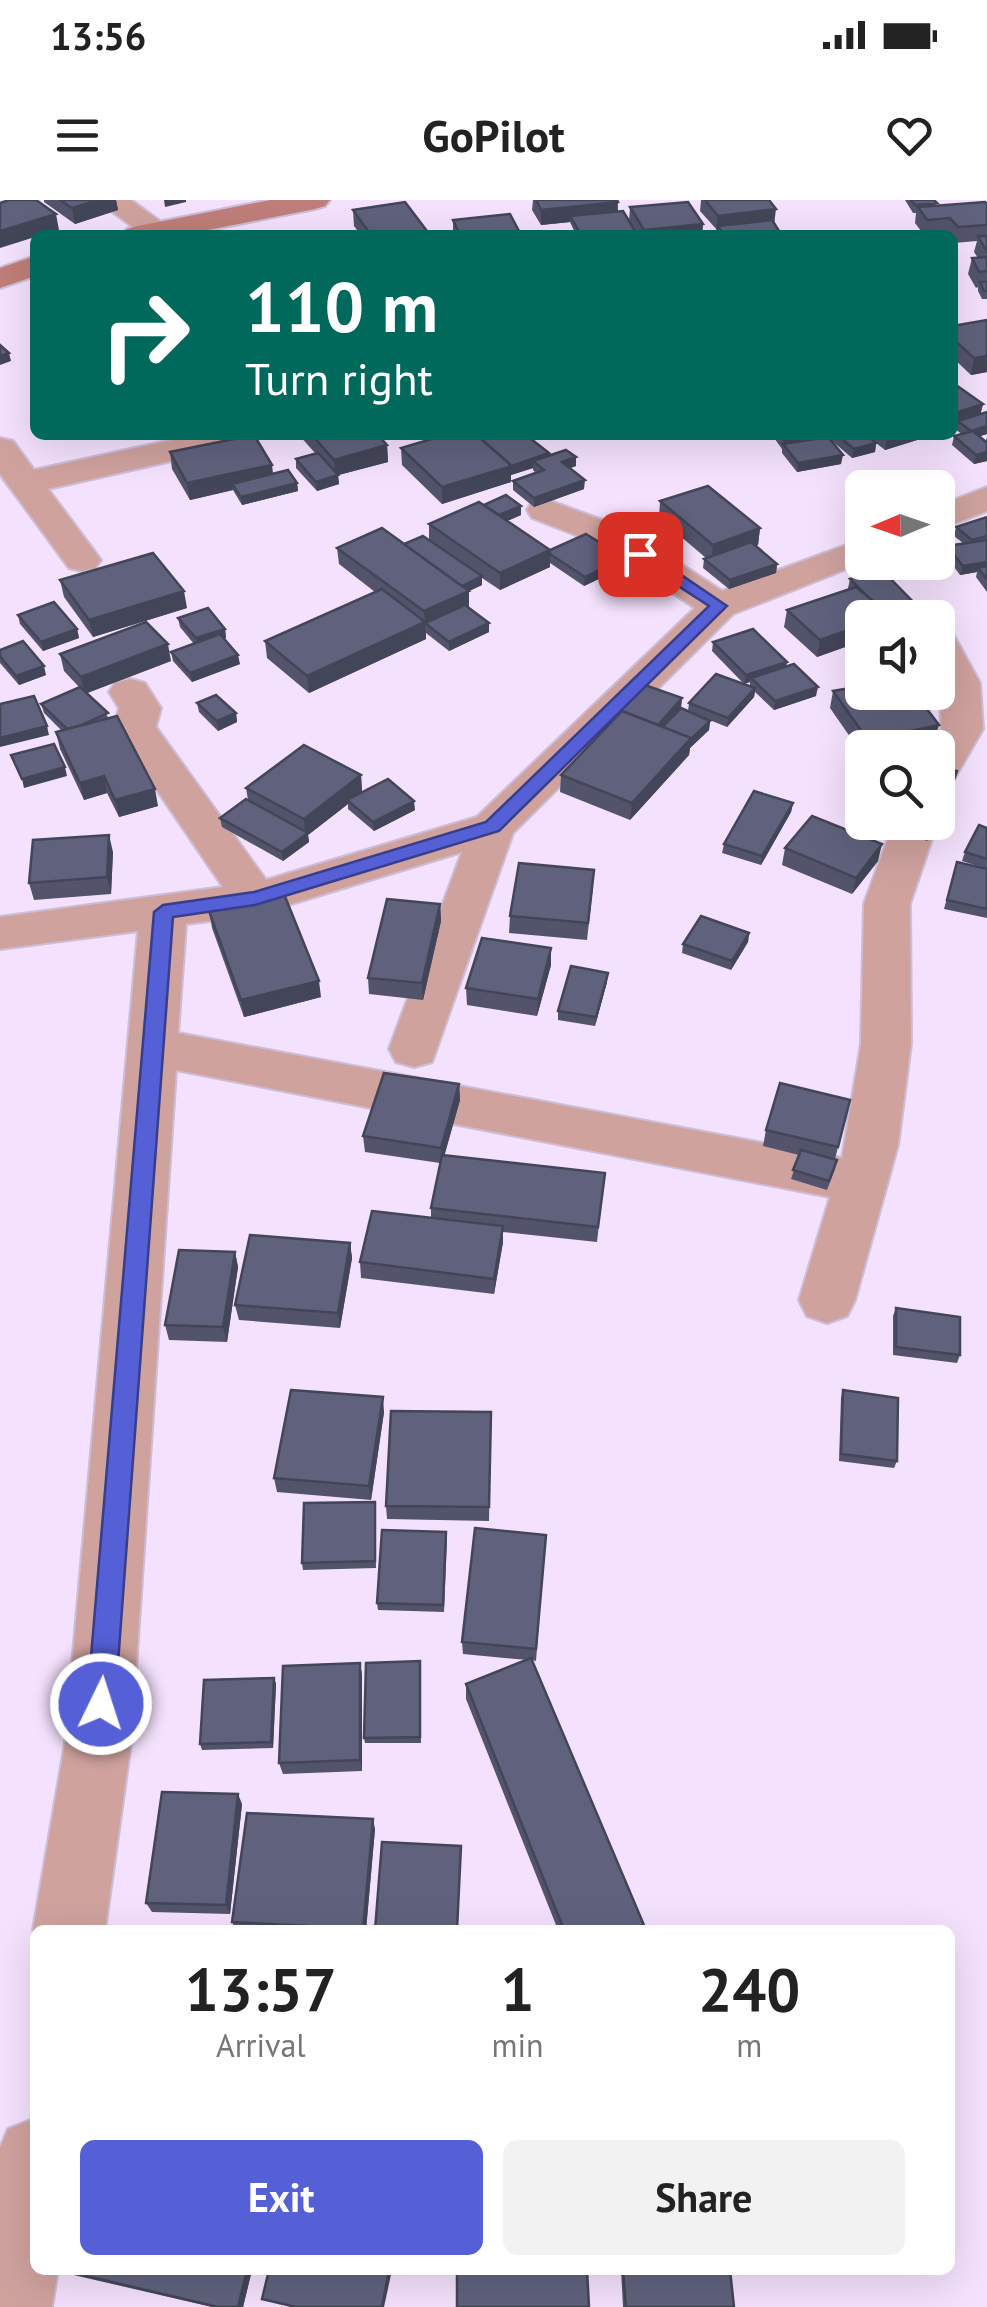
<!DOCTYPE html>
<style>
:root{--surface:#fff;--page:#f2f2f2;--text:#222;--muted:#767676;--accent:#555fd6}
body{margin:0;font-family:"PT Sans",sans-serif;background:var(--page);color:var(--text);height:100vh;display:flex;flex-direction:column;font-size:38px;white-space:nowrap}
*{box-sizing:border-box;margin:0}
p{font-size:32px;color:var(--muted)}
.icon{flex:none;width:55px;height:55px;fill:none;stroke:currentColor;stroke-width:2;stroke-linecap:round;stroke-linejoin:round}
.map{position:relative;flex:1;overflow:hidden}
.side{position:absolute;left:30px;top:1725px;width:925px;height:350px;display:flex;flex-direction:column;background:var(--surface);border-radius:15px;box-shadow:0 10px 40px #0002}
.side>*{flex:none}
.guide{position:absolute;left:30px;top:30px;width:928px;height:210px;border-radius:15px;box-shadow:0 10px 40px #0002;background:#00695c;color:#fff;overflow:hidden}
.needle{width:65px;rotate:268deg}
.controls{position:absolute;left:845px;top:270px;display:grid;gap:20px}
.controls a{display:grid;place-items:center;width:110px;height:110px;border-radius:15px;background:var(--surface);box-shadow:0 10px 40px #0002;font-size:50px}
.pin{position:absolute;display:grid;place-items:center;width:85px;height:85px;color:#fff;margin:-42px;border-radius:20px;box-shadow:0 5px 15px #0006}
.me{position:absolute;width:110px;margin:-55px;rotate:4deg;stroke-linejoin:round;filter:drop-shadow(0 0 8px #0008)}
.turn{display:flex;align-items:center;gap:35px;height:210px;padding:0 50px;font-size:45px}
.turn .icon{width:130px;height:130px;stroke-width:2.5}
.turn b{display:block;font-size:70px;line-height:85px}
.eta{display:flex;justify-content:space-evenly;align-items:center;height:170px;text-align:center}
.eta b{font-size:60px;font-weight:600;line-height:70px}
.button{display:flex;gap:20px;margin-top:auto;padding:20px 50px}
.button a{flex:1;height:115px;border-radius:15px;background:var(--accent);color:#fff;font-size:40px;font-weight:600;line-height:115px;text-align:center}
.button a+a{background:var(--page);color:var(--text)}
.status{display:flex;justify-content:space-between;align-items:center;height:70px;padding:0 50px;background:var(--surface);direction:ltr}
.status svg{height:28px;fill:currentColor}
header{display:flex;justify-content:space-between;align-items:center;height:130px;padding:0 50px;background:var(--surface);font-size:45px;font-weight:600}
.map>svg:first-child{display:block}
</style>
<div class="status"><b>13:56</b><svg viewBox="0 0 49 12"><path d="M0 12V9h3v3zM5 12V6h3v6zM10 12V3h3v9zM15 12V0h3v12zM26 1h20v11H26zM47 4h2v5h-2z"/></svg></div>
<header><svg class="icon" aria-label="menu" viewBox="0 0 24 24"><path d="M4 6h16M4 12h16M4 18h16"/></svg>GoPilot<svg class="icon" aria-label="heart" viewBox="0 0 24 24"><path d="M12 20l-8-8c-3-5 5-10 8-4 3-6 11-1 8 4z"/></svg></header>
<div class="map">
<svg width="987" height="2107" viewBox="0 0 987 2107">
<rect width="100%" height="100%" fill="#f4e1fd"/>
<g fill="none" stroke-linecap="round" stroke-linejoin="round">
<g stroke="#cebdd6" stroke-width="4">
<g id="minor">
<polygon points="96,0 131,0 172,30 169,35 144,35"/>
<polygon points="195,235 261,235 255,242 48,289 101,360 95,368 82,371 69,368 0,274 0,238 13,241 34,270"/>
<polygon points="987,287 987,311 938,330 938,306"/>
<polygon points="545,299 627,329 722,391 862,339 864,362 733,414 513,633 432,862 414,867 396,862 389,849 462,652 255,715 186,724 178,833 842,958 861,844 864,704 894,622 938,621 910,704 911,844 898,945 855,1100 847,1116 827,1123 807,1116 799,1100 830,997 176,870 131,1543 105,1730 35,1730 35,1734 33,1730 65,1543 138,731 0,749 0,717 223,687 114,527 119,508 109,492 115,483 130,479 145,483 161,508 156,527 266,680 477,617 695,408 601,345 532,318 527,310 532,302"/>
<polygon points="938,429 952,432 980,483 983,529 953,581 938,585 938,548 930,548 941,529"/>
<polygon points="35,1918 35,2070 58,2070 52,2107 0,2107 0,1948 8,1929"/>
</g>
</g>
<g stroke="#cebdd6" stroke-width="4">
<g id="secondary">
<polygon points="270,0 330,0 325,6 315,9 183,35 123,35 127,29 138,26"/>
<polygon points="35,56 35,76 0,88 0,68"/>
</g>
</g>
<use href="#minor" fill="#cfa29e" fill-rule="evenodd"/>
<use href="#secondary" fill="#bf7e79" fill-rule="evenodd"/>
</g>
<g fill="#53546c">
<polygon points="44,0 116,0 118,10 75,24 44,2"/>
<polygon points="533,0 617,0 618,11 629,21 630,7 703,24 702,35 637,35 635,32 635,35 576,35 570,22 541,25 532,10"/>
<polygon points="701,0 769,0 778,35 718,35 718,31 700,11"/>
<polygon points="905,0 934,0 936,6 987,4 987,99 982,99 978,91 978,87 976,88 968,74 972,58 978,58 974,52 977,41 954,43 952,40 952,35 947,34 924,35 915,23 916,13 913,13"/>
<polygon points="353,10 430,35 361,35 354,26"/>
<polygon points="453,20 521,35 453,35"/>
<polygon points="987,120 987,172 971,175 952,157 952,126"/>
<polygon points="952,180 956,185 983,204 980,214 987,212 987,234 979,236 985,241 987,238 987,261 974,264 952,245 954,236 962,234 956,230 956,228 952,229"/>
<polygon points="299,235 378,235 387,245 388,262 338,275 339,284 317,291 296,268 296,259 315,253"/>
<polygon points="772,235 825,235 825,237 841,264 797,272 782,253 782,249"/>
<polygon points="831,235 933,235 885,250 876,243 875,252 852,258 831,240"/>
<polygon points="401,248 576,257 576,266 570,268 584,289 534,307 513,290 513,281 536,273 533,270 533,268 511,275 511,282 442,304 402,265"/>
<polygon points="170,252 273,274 297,283 298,291 242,305 233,290 190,300 172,269"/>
<polygon points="660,301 760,328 758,345 755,346 777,364 776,373 729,389 703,368 704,359 706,358 659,318"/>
<polygon points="484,305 521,315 507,321 550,350 625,358 624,367 584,386 550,363 550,367 500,390 482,378 482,385 469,391 469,408 489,423 489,432 449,451 426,433 426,439 309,493 267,458 265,441 375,392 339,364 337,348 404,344 429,340 429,324"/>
<polygon points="987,317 987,392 976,377 977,372 960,375 945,355 947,346 963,343 954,336 956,327"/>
<polygon points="882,370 862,418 862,441 817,457 784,427 787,410 850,389 848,388 850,379"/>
<polygon points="60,380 187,408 93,437 64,397"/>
<polygon points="18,415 77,429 79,438 43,451 20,424"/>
<polygon points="178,418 225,429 226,438 224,439 240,464 192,482 173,461 171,452 194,444 180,427"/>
<polygon points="713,442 787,462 786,466 816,496 774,510 755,492 754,497 727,527 702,517 710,521 709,530 690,548 689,555 630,620 560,592 561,575 614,520 613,510 682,498 681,507 673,516 688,511 689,503 750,486 750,482 744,484 712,451"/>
<polygon points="938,446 949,466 947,475 938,476"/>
<polygon points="0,450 46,475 19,485 0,463"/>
<polygon points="60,454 171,461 86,493 109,518 158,606 119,617 107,593 84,600 60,549 56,532 61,530 44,513 41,504 79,487 64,471"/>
<polygon points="833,491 934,542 908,548 862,548 862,554 830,508"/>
<polygon points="197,503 236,513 237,522 218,531 199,512"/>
<polygon points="938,566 955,580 943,611 938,610"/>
<polygon points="361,575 362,592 415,610 374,631 348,609 348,604 308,635 309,642 283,661 222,627 220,618 248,600 246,588"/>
<polygon points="793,603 791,612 761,665 722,653 724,644"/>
<polygon points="939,621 927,641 878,624 878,622 938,622"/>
<polygon points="987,628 987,669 962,661 965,652"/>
<polygon points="785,648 878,661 852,694 782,665"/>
<polygon points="113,652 111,694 34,700 29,683"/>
<polygon points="957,662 987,669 987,718 944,709"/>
<polygon points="593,687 587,740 509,733 510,716"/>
<polygon points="440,704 441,721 423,800 369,794 368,778"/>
<polygon points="209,711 321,797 244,817 212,728"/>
<polygon points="749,733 748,742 731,770 682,753 683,744"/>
<polygon points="551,765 537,816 467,805 466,788"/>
<polygon points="607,782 595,826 558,820 558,811"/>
<polygon points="459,884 460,900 444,956 605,973 597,1042 503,1032 503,1042 494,1094 361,1078 360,1062 431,1018 431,1008 440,963 365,952 363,936"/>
<polygon points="850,900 835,959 835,969 827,990 791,979 799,955 763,946 766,930"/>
<polygon points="350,1043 352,1058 340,1128 239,1120 235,1105"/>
<polygon points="235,1052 238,1067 227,1142 169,1140 165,1125"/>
<polygon points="896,1108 960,1155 957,1163 893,1155 893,1116"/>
<polygon points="843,1190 897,1261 894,1268 839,1261 841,1198"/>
<polygon points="384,1212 371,1300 277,1292 274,1278"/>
<polygon points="491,1212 489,1321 387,1319 386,1306"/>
<polygon points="375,1302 376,1368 303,1370 302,1363"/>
<polygon points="546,1335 536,1461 532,1460 646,1730 558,1730 466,1499 466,1484 527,1460 463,1454 462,1442"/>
<polygon points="447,1339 444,1412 378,1410 377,1403"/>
<polygon points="420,1461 421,1543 365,1543 364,1538"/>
<polygon points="360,1463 362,1475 362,1571 283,1574 279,1563"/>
<polygon points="274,1478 276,1484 273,1548 202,1550 200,1544"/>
<polygon points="242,1604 230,1714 152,1712 146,1703"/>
<polygon points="375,1629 366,1730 236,1730 232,1722"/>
<polygon points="61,2070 252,2070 243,2107 212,2107 69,2074"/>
<polygon points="621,2070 730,2070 734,2107 623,2107"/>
</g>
<g fill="#434558">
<polygon points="98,0 116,0 118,10 75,24 72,8"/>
<polygon points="164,0 186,0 186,2 165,7"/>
<polygon points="618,2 617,18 570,16 570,22 541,25 541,10"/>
<polygon points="776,9 774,25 718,26 718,31 716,32 718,16"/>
<polygon points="56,14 59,30 41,35 35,35 35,37 0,48 0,31"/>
<polygon points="703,24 702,35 644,35 644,30"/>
<polygon points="635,31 635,35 592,35"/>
<polygon points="779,31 778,35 731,35"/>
<polygon points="9,153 11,161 0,165 0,156"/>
<polygon points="987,156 987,172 971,175 974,158"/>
<polygon points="983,204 979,221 958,221 956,228 952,229 952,214"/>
<polygon points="987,226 987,234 969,240 971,231"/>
<polygon points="825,235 824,243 783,244 782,249 784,240"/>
<polygon points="888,235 933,235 885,250"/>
<polygon points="876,243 875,252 852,258 854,249"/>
<polygon points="387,245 388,262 335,276 334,260"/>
<polygon points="987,252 987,261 974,264 976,255"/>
<polygon points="549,253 549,262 533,261 533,268 511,275 511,282 442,304 442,287"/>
<polygon points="843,255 841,264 797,272 798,263"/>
<polygon points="576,257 576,266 562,271 562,262"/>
<polygon points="272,265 274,281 232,284 233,290 190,300 187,283"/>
<polygon points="338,275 339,284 317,291 316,282"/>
<polygon points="585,280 584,289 534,307 534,298"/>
<polygon points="297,283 298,291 242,305 241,297"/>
<polygon points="521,306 521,315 496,326 496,317"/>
<polygon points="760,328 758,345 711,362 713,345"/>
<polygon points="550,350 550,367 500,390 500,373"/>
<polygon points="625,358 624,367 584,386 585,377"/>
<polygon points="987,362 987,371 978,368 977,372 960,375 963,366"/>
<polygon points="777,364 776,373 729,389 730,380"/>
<polygon points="482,376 482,385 469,391 469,408 429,426 425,424 426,439 309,493 307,476 425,422 424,411 459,387"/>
<polygon points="184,391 187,408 93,437 89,420"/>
<polygon points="489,423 489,432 449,451 449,442"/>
<polygon points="862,425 862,441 817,457 820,440"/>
<polygon points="77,429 79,438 43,451 41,442"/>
<polygon points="225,429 226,438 198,448 196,438"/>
<polygon points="168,444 171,461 85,494 81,477"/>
<polygon points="238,455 240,464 192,482 190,473"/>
<polygon points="787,462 785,471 751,478 750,482 744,484 746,475"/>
<polygon points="44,466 46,475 19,485 16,476"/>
<polygon points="818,487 816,496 774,510 775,501"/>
<polygon points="755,488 754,497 727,527 728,518"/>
<polygon points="682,498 681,507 660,531 656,526"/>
<polygon points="236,513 237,522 218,531 217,521"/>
<polygon points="710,521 709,530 690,548 689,555 630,620 632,603 691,538"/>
<polygon points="939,525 934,542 908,548 866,548 868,540"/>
<polygon points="47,526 49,535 0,547 0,538"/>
<polygon points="65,567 67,576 24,588 22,579"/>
<polygon points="361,575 362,592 347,600 348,604 308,635 309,642 283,661 282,652 305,634 304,619"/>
<polygon points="104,576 107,593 84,600 80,583"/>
<polygon points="155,589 158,606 119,617 115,600"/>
<polygon points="414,601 415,610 374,631 373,622"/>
<polygon points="793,603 791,612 761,665 762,656"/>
<polygon points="941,612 939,621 927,641 930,631 935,622 938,622 938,618"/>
<polygon points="109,635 113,652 111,694 107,677"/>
<polygon points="882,644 878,661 852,694 856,678"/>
<polygon points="440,704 441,721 423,800 422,783"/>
<polygon points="749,733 748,742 731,770 732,761"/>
<polygon points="551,748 551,765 537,816 538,799"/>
<polygon points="608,773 607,782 595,826 596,817"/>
<polygon points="319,781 321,797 244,817 241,800"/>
<polygon points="459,884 460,900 442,964 441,948"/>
<polygon points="503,1026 503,1042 494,1094 494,1079"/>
<polygon points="350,1043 352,1058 340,1128 338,1113"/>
<polygon points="235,1052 238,1067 227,1142 223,1127"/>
<polygon points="383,1197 384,1212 371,1300 369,1286"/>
<polygon points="360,1463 362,1475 362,1571 360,1560"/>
<polygon points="274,1478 276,1484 273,1548 271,1542"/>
<polygon points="238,1594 242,1604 230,1714 226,1705"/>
<polygon points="373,1619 375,1629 366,1730 363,1730"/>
<polygon points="247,2070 252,2070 243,2107 238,2107"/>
<polygon points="389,2070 392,2070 384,2107 382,2107"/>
</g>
<g fill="#60627d" stroke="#434558" stroke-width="2.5">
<polygon points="9,0 36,0 56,14 0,31 0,3"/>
<polygon points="60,0 98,0 72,8"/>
<polygon points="536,0 617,0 618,2 541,10"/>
<polygon points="705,0 769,0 776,9 718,16"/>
<polygon points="911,0 934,0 937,3 915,5"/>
<polygon points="405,2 430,35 371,35 353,10"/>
<polygon points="688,2 703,24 644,30 630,7"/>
<polygon points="985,2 987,4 987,25 958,27 950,18 927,20 918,7"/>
<polygon points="623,11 635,31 581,35 570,16"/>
<polygon points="510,14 521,35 460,35 453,20"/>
<polygon points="772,20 779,31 724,35 718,26"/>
<polygon points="338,32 340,35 316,35"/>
<polygon points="978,36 987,36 987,52"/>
<polygon points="987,57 987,71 979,72 972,58"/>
<polygon points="980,82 987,82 987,91 984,91"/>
<polygon points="987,120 987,156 974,158 952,138 952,126"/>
<polygon points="0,145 9,153 0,156"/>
<polygon points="956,185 983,204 952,214 952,186"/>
<polygon points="987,212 987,226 971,231 958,221"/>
<polygon points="973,231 987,243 987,252 976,255 954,236"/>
<polygon points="254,235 272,265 187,283 170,252"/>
<polygon points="312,235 378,235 387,245 334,260"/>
<polygon points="445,235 466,235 469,238 478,236 512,266 442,287 401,248"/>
<polygon points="485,235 526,235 549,253 508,267 512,266 479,237"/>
<polygon points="780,235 820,235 784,240"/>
<polygon points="837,235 867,235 876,243 854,249"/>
<polygon points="828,237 843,255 798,263 783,244"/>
<polygon points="566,250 576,257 562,262 585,280 534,298 513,281 544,270 533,261"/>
<polygon points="318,253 338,275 316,282 296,259"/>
<polygon points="288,270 297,283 241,297 232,284"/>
<polygon points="708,286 760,328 713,345 660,301"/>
<polygon points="506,295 521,306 499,315 484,305"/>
<polygon points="479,302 550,350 500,373 429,324"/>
<polygon points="987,317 987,336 972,340 956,327"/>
<polygon points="382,328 469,391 424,411 337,348"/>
<polygon points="586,334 625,358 585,377 550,354 550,350"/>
<polygon points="423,336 482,376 462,386 404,344"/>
<polygon points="987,340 987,362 963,366 947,346"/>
<polygon points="751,342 777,364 730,380 704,359"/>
<polygon points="153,353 184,391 89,420 60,380"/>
<polygon points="987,366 987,379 978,368"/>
<polygon points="882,370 928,417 890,418 890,415 867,396 850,379"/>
<polygon points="856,387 890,415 884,418 862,418 862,425 820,440 787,410"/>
<polygon points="382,389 425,422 307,476 265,441"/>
<polygon points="54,402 77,429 41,442 18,415"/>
<polygon points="465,405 489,423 449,442 425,423"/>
<polygon points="208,408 225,429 196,438 178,418"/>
<polygon points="146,422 168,444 81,477 60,454"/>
<polygon points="753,429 787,462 746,475 713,442"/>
<polygon points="220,434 238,455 190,473 171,452"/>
<polygon points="23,441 44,466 16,476 0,456 0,450"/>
<polygon points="938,446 949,466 938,467"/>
<polygon points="794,464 818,487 775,501 751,478"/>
<polygon points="716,474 755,488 728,518 689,503"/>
<polygon points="639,483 682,498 658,525 622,511 620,513 613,510"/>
<polygon points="862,486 862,492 914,492 939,525 868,540 833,491"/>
<polygon points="80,487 108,513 82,525 67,529 41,504"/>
<polygon points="216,495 236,513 217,521 197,503"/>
<polygon points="34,496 47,526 0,538 0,504"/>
<polygon points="681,508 710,521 691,539 691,538 662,527"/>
<polygon points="622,511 691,538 632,603 561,575"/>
<polygon points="117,516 155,589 115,600 104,576 80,583 56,532"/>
<polygon points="54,544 65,567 22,579 11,555"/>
<polygon points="304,545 361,575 304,619 246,588"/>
<polygon points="938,566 957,571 946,602 938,600"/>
<polygon points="388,579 414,601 373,622 347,600"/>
<polygon points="754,591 793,603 762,656 724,644"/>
<polygon points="246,599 308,633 282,652 220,618"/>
<polygon points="812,616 882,644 856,678 785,648"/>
<polygon points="903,622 935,622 930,631"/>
<polygon points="979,625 987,628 987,659 965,652"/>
<polygon points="109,635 107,677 29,683 33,640"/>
<polygon points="957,662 987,669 987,709 947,700"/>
<polygon points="519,663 594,670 588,723 510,716"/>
<polygon points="284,694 319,781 241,800 209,711"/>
<polygon points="387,699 440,704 422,783 368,778"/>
<polygon points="701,716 749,733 732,761 683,744"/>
<polygon points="482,738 551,748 538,799 466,788"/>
<polygon points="571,766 608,773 596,817 558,811"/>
<polygon points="384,873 459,884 441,948 363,936"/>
<polygon points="780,883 850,900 838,947 766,930"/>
<polygon points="801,950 837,960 829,981 793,970"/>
<polygon points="442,955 605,973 598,1027 431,1008"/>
<polygon points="372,1011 503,1026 494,1079 360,1062"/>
<polygon points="250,1035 350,1043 338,1113 235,1105"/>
<polygon points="179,1050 235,1052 223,1127 165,1125"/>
<polygon points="896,1108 960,1117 960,1155 896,1147"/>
<polygon points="291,1190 383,1197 369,1286 274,1278"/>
<polygon points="843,1190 898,1198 897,1261 841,1254"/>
<polygon points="391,1211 491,1212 489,1307 386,1306"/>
<polygon points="375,1302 375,1361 302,1363 304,1303"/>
<polygon points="475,1328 546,1335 536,1449 462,1442"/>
<polygon points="382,1330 446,1332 443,1405 377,1403"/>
<polygon points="531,1458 646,1730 564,1730 466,1484"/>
<polygon points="420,1461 420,1537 364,1538 366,1463"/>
<polygon points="360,1463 360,1560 279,1563 283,1466"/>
<polygon points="274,1478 271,1542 200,1544 204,1480"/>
<polygon points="162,1592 238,1594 226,1705 146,1703"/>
<polygon points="247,1613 373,1619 363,1729 232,1722"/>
<polygon points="382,1642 461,1646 457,1730 375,1730"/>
<polygon points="61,2070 247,2070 238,2107 218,2107"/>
<polygon points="269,2070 389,2070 382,2107 296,2107 262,2099"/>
<polygon points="457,2070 587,2070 589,2107 457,2107"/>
<polygon points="623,2070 730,2070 734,2107 626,2107"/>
</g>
<polygon fill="#555fd6" stroke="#373e8b" stroke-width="2.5" points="635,351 646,351 727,406 499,631 255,705 173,717 115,1504 111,1514 101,1517 91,1514 87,1504 154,712 163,705 254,692 486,622 709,406 635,358"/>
</svg>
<div class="controls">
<a><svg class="needle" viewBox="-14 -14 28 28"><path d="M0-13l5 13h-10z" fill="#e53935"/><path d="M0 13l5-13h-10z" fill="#767676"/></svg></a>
<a><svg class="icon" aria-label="sound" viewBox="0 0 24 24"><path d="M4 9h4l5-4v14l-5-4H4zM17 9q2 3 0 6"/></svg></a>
<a><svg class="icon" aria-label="search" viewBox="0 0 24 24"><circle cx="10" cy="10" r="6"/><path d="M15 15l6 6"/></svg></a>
</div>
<div class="pin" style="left:640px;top:354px;background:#d93025"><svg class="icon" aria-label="arrive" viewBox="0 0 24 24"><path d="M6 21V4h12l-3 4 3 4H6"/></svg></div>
<svg class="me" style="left:101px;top:1504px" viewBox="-20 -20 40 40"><circle r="17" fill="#555fd6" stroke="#fff" stroke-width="3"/><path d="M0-11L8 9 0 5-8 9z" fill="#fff"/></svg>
<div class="guide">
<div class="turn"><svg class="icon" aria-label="right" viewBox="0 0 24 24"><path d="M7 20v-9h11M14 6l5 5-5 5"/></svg><div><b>110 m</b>Turn right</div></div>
</div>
<section class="side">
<div class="eta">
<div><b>13:57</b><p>Arrival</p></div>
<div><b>1</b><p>min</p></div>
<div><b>240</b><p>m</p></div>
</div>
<div class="button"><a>Exit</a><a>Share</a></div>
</section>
</div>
